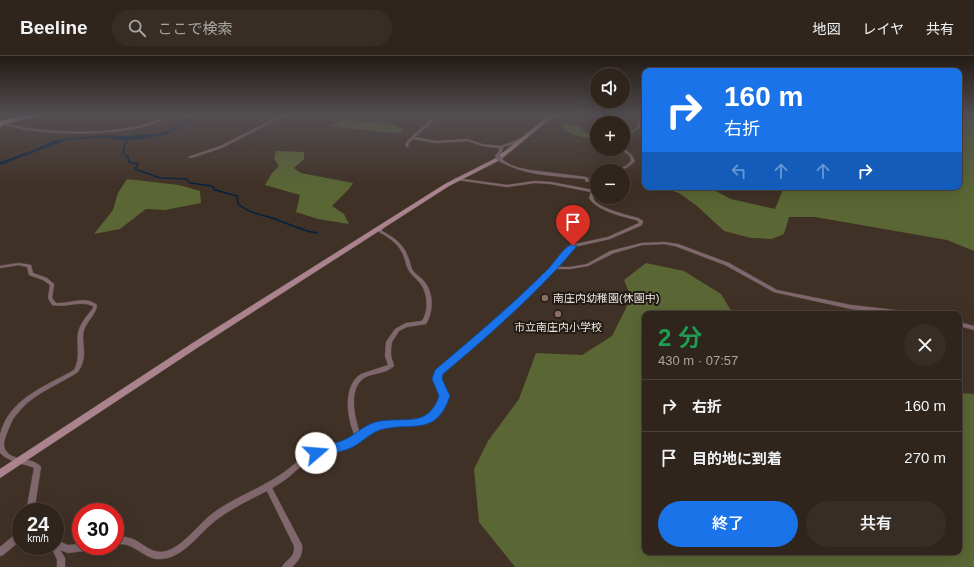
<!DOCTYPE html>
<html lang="ja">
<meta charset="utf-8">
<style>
:root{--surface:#30251c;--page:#382d25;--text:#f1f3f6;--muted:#a8a5a3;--line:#4b423b;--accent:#1a73e8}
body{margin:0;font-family:Helvetica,"Noto Sans JP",sans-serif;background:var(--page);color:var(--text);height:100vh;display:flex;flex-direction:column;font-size:15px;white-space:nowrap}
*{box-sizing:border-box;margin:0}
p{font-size:13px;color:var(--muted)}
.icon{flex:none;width:22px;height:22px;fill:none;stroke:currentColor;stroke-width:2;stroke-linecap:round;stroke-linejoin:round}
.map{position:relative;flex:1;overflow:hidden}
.details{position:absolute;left:642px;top:255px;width:320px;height:244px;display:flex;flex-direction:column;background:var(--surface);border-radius:8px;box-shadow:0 4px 16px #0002,0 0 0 1px var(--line)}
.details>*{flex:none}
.hud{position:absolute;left:642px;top:12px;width:320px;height:122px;border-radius:8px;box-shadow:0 4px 16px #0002,0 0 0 1px var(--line);background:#1a73e8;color:#fff;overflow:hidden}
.tools{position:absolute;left:590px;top:12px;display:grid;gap:8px}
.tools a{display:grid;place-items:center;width:40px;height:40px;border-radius:50%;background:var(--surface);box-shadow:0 4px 16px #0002,0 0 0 1px var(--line);font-size:20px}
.speed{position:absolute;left:12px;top:447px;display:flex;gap:8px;font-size:20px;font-weight:700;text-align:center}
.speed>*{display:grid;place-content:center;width:52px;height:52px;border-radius:50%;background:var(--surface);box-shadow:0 4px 16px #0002,0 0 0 1px var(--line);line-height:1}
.speed small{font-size:10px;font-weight:400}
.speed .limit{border:6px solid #d22;background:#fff;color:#111}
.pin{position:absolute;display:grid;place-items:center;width:34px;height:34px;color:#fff;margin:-41px -17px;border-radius:50% 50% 50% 0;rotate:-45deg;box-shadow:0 0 4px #0007}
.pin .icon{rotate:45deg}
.me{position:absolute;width:44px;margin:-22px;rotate:72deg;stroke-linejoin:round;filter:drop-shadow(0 0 3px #0008)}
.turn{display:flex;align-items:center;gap:14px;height:84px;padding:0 16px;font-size:18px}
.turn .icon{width:52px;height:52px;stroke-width:2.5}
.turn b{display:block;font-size:28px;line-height:34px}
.lanes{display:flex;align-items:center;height:38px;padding:0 16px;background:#0003;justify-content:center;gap:20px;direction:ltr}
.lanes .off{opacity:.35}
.round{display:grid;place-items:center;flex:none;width:42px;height:42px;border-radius:21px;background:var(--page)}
.overview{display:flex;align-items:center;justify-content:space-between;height:68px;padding:0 16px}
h1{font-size:24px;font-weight:600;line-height:30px;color:#1e9e55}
.action{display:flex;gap:8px;margin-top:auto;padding:8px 16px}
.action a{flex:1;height:46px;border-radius:24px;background:var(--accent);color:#fff;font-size:16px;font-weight:600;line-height:46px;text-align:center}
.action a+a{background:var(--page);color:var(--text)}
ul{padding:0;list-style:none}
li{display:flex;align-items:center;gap:12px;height:52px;padding:0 16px;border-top:1px solid var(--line)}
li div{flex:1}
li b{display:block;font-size:15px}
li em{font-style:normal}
header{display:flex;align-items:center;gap:24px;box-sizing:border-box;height:56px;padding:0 20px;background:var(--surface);border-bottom:1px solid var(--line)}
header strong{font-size:19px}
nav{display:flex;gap:22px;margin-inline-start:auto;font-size:14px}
.search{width:280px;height:36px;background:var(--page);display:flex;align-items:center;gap:10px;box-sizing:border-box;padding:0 14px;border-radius:22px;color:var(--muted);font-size:15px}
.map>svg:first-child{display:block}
</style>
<header>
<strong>Beeline</strong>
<div class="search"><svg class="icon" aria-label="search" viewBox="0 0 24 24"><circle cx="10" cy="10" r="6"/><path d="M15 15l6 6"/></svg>ここで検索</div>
<nav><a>地図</a><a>レイヤ</a><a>共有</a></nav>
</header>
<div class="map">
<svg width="974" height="511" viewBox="0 0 974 511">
<rect width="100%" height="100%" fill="#403126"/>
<g fill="#5a6634">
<polygon points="959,59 970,59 974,64 974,195 947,184 815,161 789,161 784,178 772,183 751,182 724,175 697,150 679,137 660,131 708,131 731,143 775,153 784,131 959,131"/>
<polygon points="343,64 390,68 403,73 402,77 381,76 331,70"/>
<path d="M568,68L579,70L588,78L597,81V82C584,82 569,80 561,69Z"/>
<polygon points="276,95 304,96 304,103 294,112 301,117 353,127 349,133 332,150 344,158 349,168 318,163 296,156 300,139 265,129 272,117 279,110 274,102"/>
<polygon points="127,123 179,129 200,135 201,147 165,154 146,153 120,173 94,178 113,154 118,137"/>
<polygon points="646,207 684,215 721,238 733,258 645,258 645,496 959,496 959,337 974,338 974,511 515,511 479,466 474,413 488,385 519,343 536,297 582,299 612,280 631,242 624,224"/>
</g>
<polygon fill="#002142" points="193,59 198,59 192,66 168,78 134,84 118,84 101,81 67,84 0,109 0,106 34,94 55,84 103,79 126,80 161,77 180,70"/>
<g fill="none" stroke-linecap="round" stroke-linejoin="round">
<path stroke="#002142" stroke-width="1.5" d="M130,82L125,87L123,97L128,101L129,106L138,108L135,113L160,122L186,123L190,127L212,130L215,134L237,140L238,148C250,158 264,159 278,164C291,169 303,175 317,177"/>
<g stroke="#5c4d43" stroke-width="1">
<g id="street">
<path d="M165,59H168C165,62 162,64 158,66C127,81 31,81 1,67L2,66C11,68 20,71 29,72C64,78 121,78 154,65C158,64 161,61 165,59Z"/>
<polygon points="282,59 286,59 222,92 191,102 188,101 220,90"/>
<path d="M433,59H436L429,70L424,73L415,81L436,85L468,83L482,88L500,90L512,86L522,81L525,82L514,88L503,91C503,95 501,99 497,101L495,100L499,95V92L482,90L468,85L436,87L413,83L409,87L408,91H406V86L422,71L427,68Z"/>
<polygon points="634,59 637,59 640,66 640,72 623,81 623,79 637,72 638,66"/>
<path d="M623,92L632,99L635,105C628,112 622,115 612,115L626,110L631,105L630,100L620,93H623Z"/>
<path d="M501,104H503L511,109L520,112L530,114L586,121L588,122L589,125L586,126L585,123C557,120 526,120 501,106Z"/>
<path d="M456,122L507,129L535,125L551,126L593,134L596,129H597C597,134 593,136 593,141C593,151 630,160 638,162L643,165L642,169L610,183L574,191L570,194L567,200L557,211H570L587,208L610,195L642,187L664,186L678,188L729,207L777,234L851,249L913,256L916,258H898L851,253L774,236L725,209L675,190L664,188L642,189L614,197L588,210L570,213H555L485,280L441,318L440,323L448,340C445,351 438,361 427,366C411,373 392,368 376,374C367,377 361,384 352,388C341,394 328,393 317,399C307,404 299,412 290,420C285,424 279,428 272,432L302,489C303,498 299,505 292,511H282C287,502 295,503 294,490L267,435C251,443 234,451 219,462C201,474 184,503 160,503C149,504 140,494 130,490C125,488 120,488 115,488V480C121,480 127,481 133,483C142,487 150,496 161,496C178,495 195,473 207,462C225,446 250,437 270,425C284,418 295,407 307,398C313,395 319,392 325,390C337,387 345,387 355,380C347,363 342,330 361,318L388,309L385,300L386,286L395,273L406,267L422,265C429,255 428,237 420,227C416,222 411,219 408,213C406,210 406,205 404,201C400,189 390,182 379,176L378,175L380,170H382L383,171L382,175C393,181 404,188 408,201C410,204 410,209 412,213C414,217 419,220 423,224C434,236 434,255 426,268L407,271L399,275L392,286L391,292V300L394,310C387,317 376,317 368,320C347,328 354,361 360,377C367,372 375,368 383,366C407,361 433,370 442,340L434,323L436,316L481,278L548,215L563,199L566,192L571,189L608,181L639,167V166L636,164C621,160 597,155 589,142L591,136L551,128L535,127L507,131L457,124L455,123Z"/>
<path d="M19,207L31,209L33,217L47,222L54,228V229L52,242L56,247C70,248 85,239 97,249C97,257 87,265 84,274C81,284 86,295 83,305C82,309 80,313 78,316C58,329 32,338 17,358C12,363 10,370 7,377C5,382 2,390 6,395C14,406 34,401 41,411L34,456H26L34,412C23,407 10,407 0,397C0,391 0,384 0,379C8,343 46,330 74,314C81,302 76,289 78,277C80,267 87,260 93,252V250C80,244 66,252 52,249L48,242L50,229L43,224L29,219L27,211L19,209L0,212V210Z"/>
<polygon points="959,266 974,270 974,274 959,270"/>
<polygon points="21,475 21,484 3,499 0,500 0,491 18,476"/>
<polygon points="55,484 68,489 81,488 81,490 95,490 94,493 91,494 68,497 60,494 65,502 65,511 57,511 57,503 50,490 55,490"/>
</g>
</g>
<g stroke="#5c4d43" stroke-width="1">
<g id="secondary">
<polygon points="550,59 555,59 500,104 449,130 197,292 0,422 0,413 191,288 445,128 496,102"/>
<polygon points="0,64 5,68 0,72"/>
</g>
</g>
<g stroke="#5c4d43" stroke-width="2">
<polygon id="highway" points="29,59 42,59 0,69 0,65"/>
</g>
<use href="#street" fill="#80676e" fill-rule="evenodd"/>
<use href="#secondary" fill="#ab838e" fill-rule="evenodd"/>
<use href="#highway" fill="#e8acbd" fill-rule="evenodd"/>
<g stroke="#5c4d43" stroke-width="4.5" stroke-linecap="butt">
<polyline id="street-bridge" points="497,100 502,105"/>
</g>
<use href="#street-bridge" stroke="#80676e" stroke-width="3.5"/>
</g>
<linearGradient id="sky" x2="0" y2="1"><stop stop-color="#231b15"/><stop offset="0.45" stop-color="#534e52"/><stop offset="1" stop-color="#534e52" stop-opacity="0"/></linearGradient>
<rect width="974" height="131" fill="url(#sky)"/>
<path fill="#1a73e8" stroke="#114b97" d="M573,188L577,190C569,199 562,208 553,217C519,253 481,286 443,318L442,323L450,340C436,382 411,365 380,374C369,378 361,387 351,392C340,396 327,399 316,402L311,401L310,397L311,393C322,390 334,388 344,384C355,379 364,369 376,366C390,362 410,366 422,361C431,357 436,349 439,340L432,323L435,314C473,282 512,249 548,213C555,206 564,190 573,188Z"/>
<g fill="#8d6e63" stroke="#211b16" stroke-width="1.5">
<circle cx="545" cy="242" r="4"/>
<circle cx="558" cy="258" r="4"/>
</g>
<g text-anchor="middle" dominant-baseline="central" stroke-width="4" stroke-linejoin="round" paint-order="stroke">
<g font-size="11" fill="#ede3dc" stroke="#211b16" text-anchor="start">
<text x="553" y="242">南庄内幼稚園(休園中)</text>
<text x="558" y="271" text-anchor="middle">市立南庄内小学校</text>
</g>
</g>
</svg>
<div class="tools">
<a><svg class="icon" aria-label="sound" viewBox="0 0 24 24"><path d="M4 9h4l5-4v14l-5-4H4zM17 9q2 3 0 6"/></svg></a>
<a>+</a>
<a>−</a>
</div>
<div class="speed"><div>24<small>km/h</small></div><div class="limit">30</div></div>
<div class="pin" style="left:573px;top:190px;background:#d93025"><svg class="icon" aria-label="arrive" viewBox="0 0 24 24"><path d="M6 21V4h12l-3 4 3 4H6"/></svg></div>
<svg class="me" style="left:316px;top:397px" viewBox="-20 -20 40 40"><circle r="19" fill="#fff"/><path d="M0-13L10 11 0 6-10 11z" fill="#1a73e8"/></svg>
<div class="hud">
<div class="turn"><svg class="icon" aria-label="right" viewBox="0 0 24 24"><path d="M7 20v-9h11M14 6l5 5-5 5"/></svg><div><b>160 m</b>右折</div></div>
<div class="lanes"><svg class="icon off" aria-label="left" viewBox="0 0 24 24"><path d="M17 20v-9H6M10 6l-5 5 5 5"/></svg><svg class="icon off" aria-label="ahead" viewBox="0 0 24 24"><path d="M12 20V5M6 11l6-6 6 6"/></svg><svg class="icon off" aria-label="ahead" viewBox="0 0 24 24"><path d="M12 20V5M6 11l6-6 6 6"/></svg><svg class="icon" aria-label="right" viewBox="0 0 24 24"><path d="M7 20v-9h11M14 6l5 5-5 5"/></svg></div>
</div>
<section class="details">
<div class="overview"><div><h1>2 分</h1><p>430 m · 07:57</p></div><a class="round"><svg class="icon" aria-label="close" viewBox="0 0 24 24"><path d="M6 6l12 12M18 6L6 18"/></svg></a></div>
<ul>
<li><svg class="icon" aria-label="right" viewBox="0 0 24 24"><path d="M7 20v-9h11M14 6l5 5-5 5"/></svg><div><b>右折</b></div><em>160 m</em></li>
<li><svg class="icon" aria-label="arrive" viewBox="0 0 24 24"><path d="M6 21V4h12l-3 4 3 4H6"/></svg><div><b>目的地に到着</b></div><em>270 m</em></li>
</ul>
<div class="action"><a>終了</a><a>共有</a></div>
</section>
</div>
